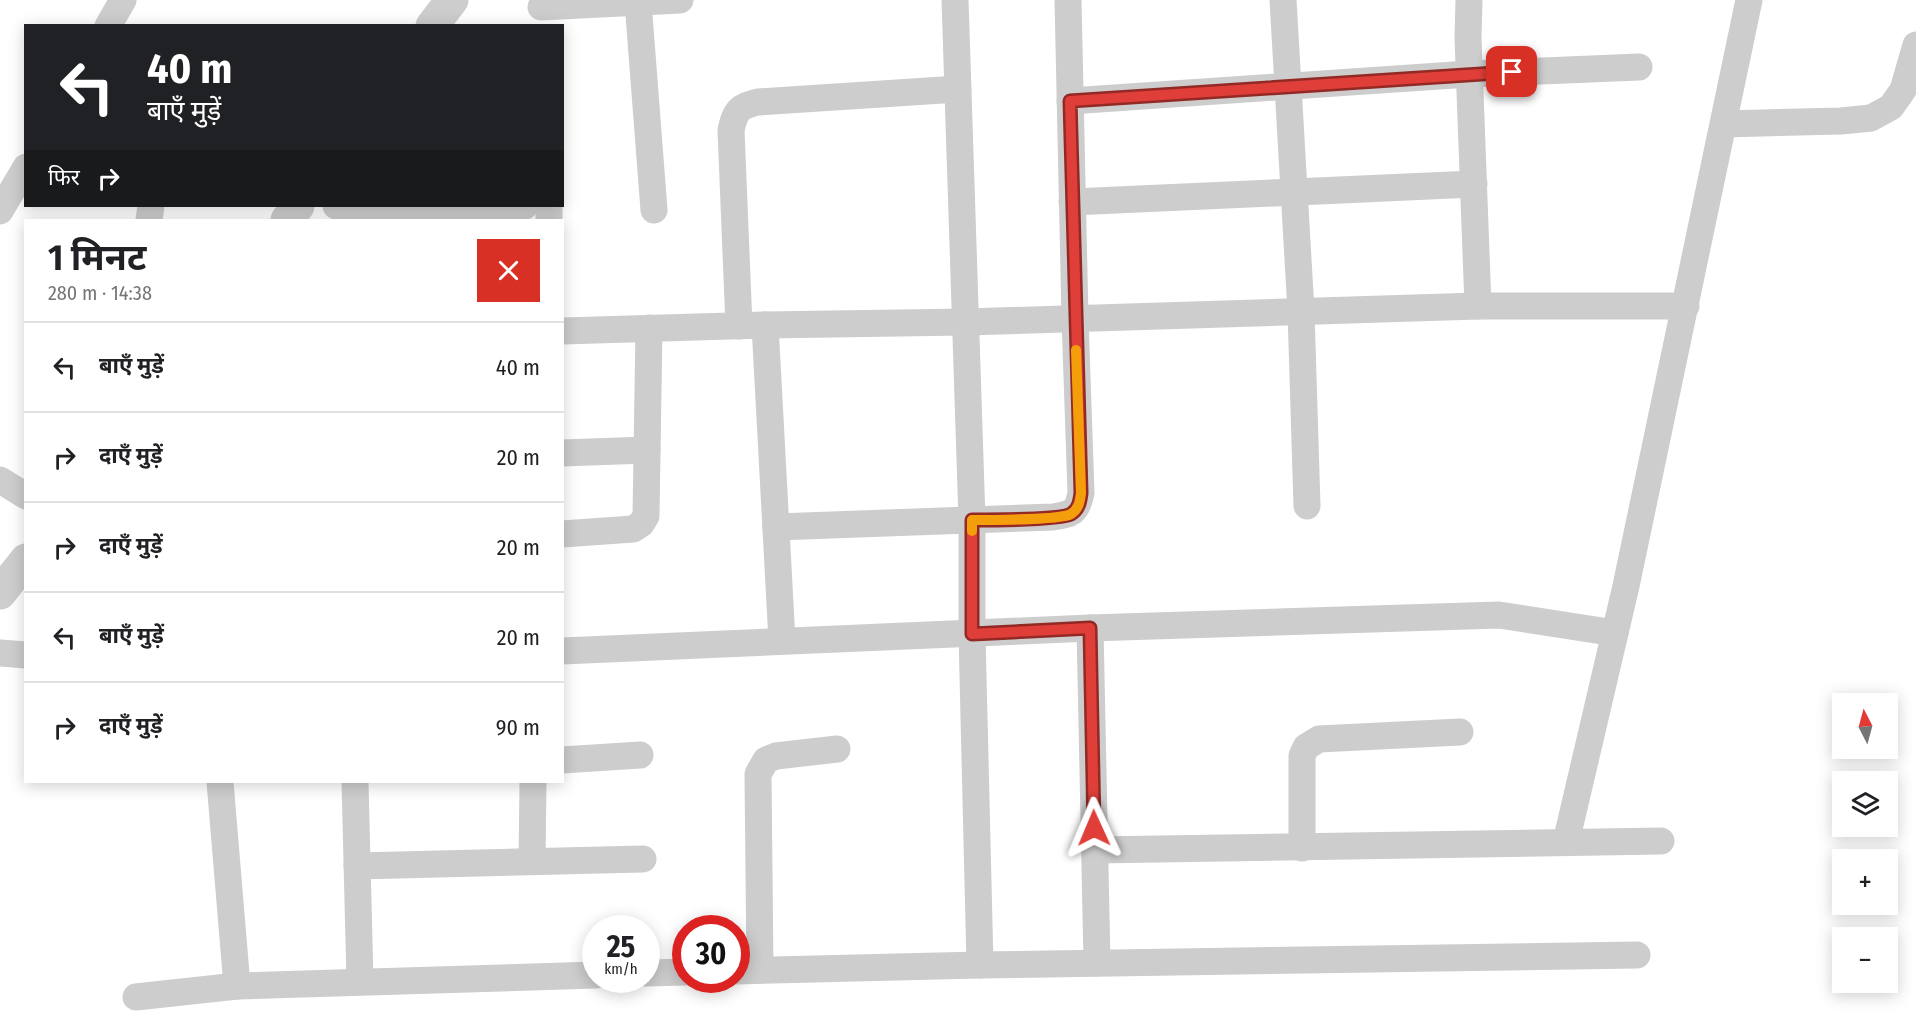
<!DOCTYPE html>
<html lang="hi">
<meta charset="utf-8">
<style>
:root{--surface:#fff;--page:#f6f6f6;--text:#202124;--muted:#757577;--line:#e0e0e0}
body{margin:0;font-family:"Fira Sans Condensed","Noto Sans Devanagari",sans-serif;background:var(--page);color:var(--text);height:100vh;display:flex;flex-direction:column;font-size:22px;white-space:nowrap}
*{box-sizing:border-box;margin:0}
p{font-size:20px;color:var(--muted)}
.icon{flex:none;width:33px;height:33px;fill:none;stroke:currentColor;stroke-width:2;stroke-linecap:round;stroke-linejoin:round}
.map{position:relative;flex:1;overflow:hidden}
.panel{position:absolute;left:24px;top:219px;width:540px;height:564px;display:flex;flex-direction:column;background:var(--surface);border-radius:0px;box-shadow:0 3px 15px #0003}
.panel>*{flex:none}
.banner{position:absolute;left:24px;top:24px;width:540px;height:183px;border-radius:0px;box-shadow:0 3px 15px #0003;background:#202124;color:#fff;overflow:hidden}
.needle{width:39px;rotate:354deg}
.buttons{position:absolute;left:1832px;top:693px;display:grid;gap:12px}
.buttons a{display:grid;place-items:center;width:66px;height:66px;border-radius:0px;background:var(--surface);box-shadow:0 3px 15px #0003;font-size:30px}
.speed{position:absolute;left:582px;top:915px;display:flex;gap:12px;font-size:30px;font-weight:700;text-align:center}
.speed>*{display:grid;place-content:center;width:78px;height:78px;border-radius:50%;background:var(--surface);box-shadow:0 3px 15px #0003;line-height:1}
.speed small{font-size:15px;font-weight:400}
.speed .limit{border:9px solid #d22;background:#fff;color:#111}
.pin{position:absolute;display:grid;place-items:center;width:51px;height:51px;color:#fff;margin:-26px;border-radius:12px;box-shadow:0 3px 9px #0006}
.me{position:absolute;width:66px;margin:-33px;rotate:359deg;stroke-linejoin:round;filter:drop-shadow(0 0 4px #0008)}
.turn{display:flex;align-items:center;gap:21px;height:126px;padding:0 24px;font-size:27px}
.turn .icon{width:78px;height:78px;stroke-width:2.5}
.turn b{display:block;font-size:42px;line-height:51px}
.then{display:flex;align-items:center;height:57px;padding:0 24px;background:#0003;gap:12px;font-size:22px}
.round{display:grid;place-items:center;flex:none;width:63px;height:63px;border-radius:0px;background:var(--page)}
.summary{display:flex;align-items:center;justify-content:space-between;height:102px;padding:0 24px}
h1{font-size:36px;font-weight:700;line-height:45px}
ul{padding:0;list-style:none}
li{display:flex;align-items:center;gap:18px;height:90px;padding:0 24px;border-top:2px solid var(--line)}
li div{flex:1}
li b{display:block;font-size:22px}
li em{font-style:normal}
.map>svg:first-child{display:block}
</style>
<div class="map">
<svg width="1916" height="1011" viewBox="0 0 1916 1011">
<rect width="100%" height="100%" fill="#fff"/>
<g fill="none" stroke-linecap="round" stroke-linejoin="round">
<g stroke="#cdcdcd" stroke-width="27">
<polyline points="955,0 972,520 972,634 980,965"/>
<polyline points="1283,0 1301,311 1307,506"/>
<polyline points="1469,0 1468,38 1478,306"/>
<polyline points="638,2 654,210"/>
<polyline points="541,7 680,0"/>
<polyline points="108,26 123,0"/>
<polyline points="1070,101 1469,74 1639,67"/>
<polyline points="1724,124 1841,121 1871,118 1891,107 1903,90 1916,45"/>
<polyline points="1072,202 1474,184"/>
<polyline points="336,206 349,210 376,213 525,206"/>
<polyline points="549,206 549,220"/>
<polyline points="0,211 26,167"/>
<polyline points="149,220 151,206"/>
<polyline points="765,325 782,641"/>
<path d="M739,326L731,130C736,110 738,107 758,102L958,89"/>
<polyline points="562,331 765,325 966,322 1478,306 1686,306"/>
<polyline points="562,453 647,450"/>
<polyline points="0,480 26,496"/>
<path d="M776,527L1053,517C1072,514 1077,513 1081,493L1075,318L1068,0"/>
<polyline points="562,534 633,529 641,524 646,516 649,328"/>
<polyline points="1090,628 1097,963"/>
<polyline points="562,651 1090,628 1499,615 1615,633"/>
<polyline points="0,653 26,655"/>
<polyline points="562,760 640,755"/>
<polyline points="220,782 237,986 596,975"/>
<polyline points="355,782 360,981"/>
<polyline points="1566,842 1626,586 1749,0"/>
<polyline points="1302,848 1302,756 1306,747 1319,739 1460,732"/>
<polyline points="1095,850 1661,841"/>
<polyline points="532,861 533,782"/>
<polyline points="357,866 643,859"/>
<polyline points="760,970 758,774 766,760 776,756 837,749"/>
<polyline points="736,971 980,965 1637,955"/>
<polyline points="646,973 686,972"/>
<polyline points="136,997 237,986"/>
</g>
<g stroke="#cdcdcd" stroke-width="33">
<polyline points="432,26 452,0"/>
<polyline points="287,220 298,206"/>
<polyline points="0,593 26,560"/>
</g>
</g>
<g fill="none" stroke-linecap="round" stroke-linejoin="round">
<g stroke="#922925" stroke-width="15">
<path id="route" d="M1094,828L1090,628L972,634V520C989,520 1060,520 1071,514C1079,509 1080,501 1081,493L1070,101L1512,72"/>
</g>
<use href="#route" stroke="#e03f39" stroke-width="10"/>
<path stroke="#f59e0b" stroke-width="10" d="M972,531V520C989,520 1060,520 1071,514C1079,509 1080,501 1081,493L1076,350"/>
</g>
</svg>
<div class="buttons">
<a><svg class="needle" viewBox="-14 -14 28 28"><path d="M0-13l5 13h-10z" fill="#e53935"/><path d="M0 13l5-13h-10z" fill="#757577"/></svg></a>
<a><svg class="icon" aria-label="layers" viewBox="0 0 24 24"><path d="M12 4l9 5-9 5-9-5zM3 14l9 5 9-5"/></svg></a>
<a>+</a>
<a>−</a>
</div>
<div class="speed"><div>25<small>km/h</small></div><div class="limit">30</div></div>
<div class="pin" style="left:1512px;top:72px;background:#d93025"><svg class="icon" aria-label="arrive" viewBox="0 0 24 24"><path d="M6 21V4h12l-3 4 3 4H6"/></svg></div>
<svg class="me" style="left:1094px;top:828px" viewBox="-20 -20 40 40"><path d="M0-17L14 15 0 8-14 15z" fill="#e03f39" stroke="#fff" stroke-width="4"/></svg>
<div class="banner">
<div class="turn"><svg class="icon" aria-label="left" viewBox="0 0 24 24"><path d="M17 20v-9H6M10 6l-5 5 5 5"/></svg><div><b>40 m</b>बाएँ मुड़ें</div></div>
<div class="then">फिर<svg class="icon" aria-label="right" viewBox="0 0 24 24"><path d="M7 20v-9h11M14 6l5 5-5 5"/></svg></div>
</div>
<section class="panel">
<div class="summary"><div><h1>1 मिनट</h1><p>280 m · 14:38</p></div><a class="round" style="background:#d93025;color:#fff"><svg class="icon" aria-label="close" viewBox="0 0 24 24"><path d="M6 6l12 12M18 6L6 18"/></svg></a></div>
<ul>
<li><svg class="icon" aria-label="left" viewBox="0 0 24 24"><path d="M17 20v-9H6M10 6l-5 5 5 5"/></svg><div><b>बाएँ मुड़ें</b></div><em>40 m</em></li>
<li><svg class="icon" aria-label="right" viewBox="0 0 24 24"><path d="M7 20v-9h11M14 6l5 5-5 5"/></svg><div><b>दाएँ मुड़ें</b></div><em>20 m</em></li>
<li><svg class="icon" aria-label="right" viewBox="0 0 24 24"><path d="M7 20v-9h11M14 6l5 5-5 5"/></svg><div><b>दाएँ मुड़ें</b></div><em>20 m</em></li>
<li><svg class="icon" aria-label="left" viewBox="0 0 24 24"><path d="M17 20v-9H6M10 6l-5 5 5 5"/></svg><div><b>बाएँ मुड़ें</b></div><em>20 m</em></li>
<li><svg class="icon" aria-label="right" viewBox="0 0 24 24"><path d="M7 20v-9h11M14 6l5 5-5 5"/></svg><div><b>दाएँ मुड़ें</b></div><em>90 m</em></li>
</ul>
</section>
</div>
